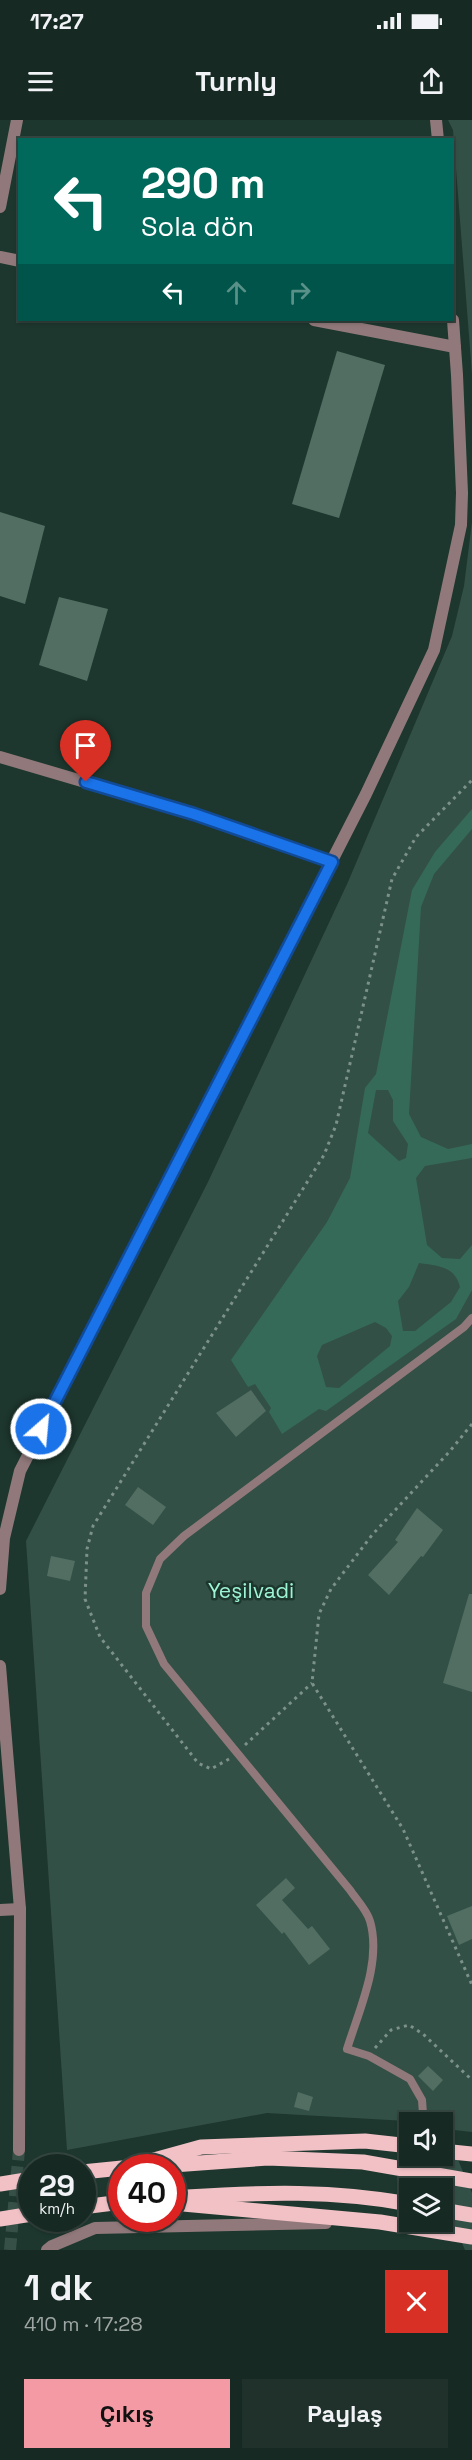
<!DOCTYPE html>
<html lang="tr">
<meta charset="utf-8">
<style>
:root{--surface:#162922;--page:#1f312a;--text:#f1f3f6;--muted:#9ea6a5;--line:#354540;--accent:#f49aa4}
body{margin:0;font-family:"Space Grotesk",sans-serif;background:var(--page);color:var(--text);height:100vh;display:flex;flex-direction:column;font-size:22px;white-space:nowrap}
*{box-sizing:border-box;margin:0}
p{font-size:20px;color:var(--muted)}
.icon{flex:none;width:33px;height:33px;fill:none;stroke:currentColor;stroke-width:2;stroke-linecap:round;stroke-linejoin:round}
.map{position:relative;height:2130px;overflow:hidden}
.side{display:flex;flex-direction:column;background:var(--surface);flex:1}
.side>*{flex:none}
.guide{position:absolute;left:18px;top:18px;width:436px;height:183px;border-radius:0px;box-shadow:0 2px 4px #0004,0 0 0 2px var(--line);background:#00695c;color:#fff;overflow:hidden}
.controls{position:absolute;left:399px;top:1992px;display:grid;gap:12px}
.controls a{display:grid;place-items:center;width:54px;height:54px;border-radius:0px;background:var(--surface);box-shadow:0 2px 4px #0004,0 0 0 2px var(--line);font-size:30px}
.speed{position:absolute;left:18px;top:2034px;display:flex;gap:12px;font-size:30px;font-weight:700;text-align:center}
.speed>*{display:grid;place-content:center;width:78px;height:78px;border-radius:50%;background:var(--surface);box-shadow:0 2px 4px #0004,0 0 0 2px var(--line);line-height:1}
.speed small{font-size:15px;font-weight:400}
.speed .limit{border:9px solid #d22;background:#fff;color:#111}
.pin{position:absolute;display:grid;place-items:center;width:51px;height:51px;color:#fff;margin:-62px -26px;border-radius:50% 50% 50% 0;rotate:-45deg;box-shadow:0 0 6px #0007}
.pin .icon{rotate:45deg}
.me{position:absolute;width:66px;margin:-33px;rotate:27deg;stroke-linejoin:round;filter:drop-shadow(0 0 4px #0008)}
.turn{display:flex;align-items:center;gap:21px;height:126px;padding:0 24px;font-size:27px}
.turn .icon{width:78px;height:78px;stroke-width:2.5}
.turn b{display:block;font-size:42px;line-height:51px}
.lanes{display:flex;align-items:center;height:57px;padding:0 24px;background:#0003;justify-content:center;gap:30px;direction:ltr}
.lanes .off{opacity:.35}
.round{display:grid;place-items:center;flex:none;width:63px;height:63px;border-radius:0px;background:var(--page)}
.summary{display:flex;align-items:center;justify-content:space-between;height:102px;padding:0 24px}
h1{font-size:36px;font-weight:700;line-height:45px}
.button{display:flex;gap:12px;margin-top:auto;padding:12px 24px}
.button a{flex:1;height:69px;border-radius:0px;background:var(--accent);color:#111;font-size:24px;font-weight:700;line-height:69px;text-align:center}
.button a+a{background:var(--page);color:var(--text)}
.status{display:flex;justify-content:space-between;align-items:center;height:42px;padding:0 30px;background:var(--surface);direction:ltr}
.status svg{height:16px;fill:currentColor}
header{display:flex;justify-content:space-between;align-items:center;height:78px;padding:0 24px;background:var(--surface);font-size:27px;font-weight:700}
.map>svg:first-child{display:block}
</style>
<div class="status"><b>17:27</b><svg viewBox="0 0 49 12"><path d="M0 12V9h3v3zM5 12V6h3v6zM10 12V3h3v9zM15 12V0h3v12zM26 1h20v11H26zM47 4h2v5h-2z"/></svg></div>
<header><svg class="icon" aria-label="menu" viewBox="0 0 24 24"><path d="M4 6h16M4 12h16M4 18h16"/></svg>Turnly<svg class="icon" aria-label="share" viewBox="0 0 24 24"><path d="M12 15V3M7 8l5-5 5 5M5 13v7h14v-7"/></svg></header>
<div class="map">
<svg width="472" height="2130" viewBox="0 0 472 2130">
<rect width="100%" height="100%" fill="#1d372e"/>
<g fill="#335046">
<polygon points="448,0 472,0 472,254 453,10"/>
<polygon points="472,402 472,2012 445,2009 472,2073 472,2130 465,2130 443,2079 442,2068 438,2068 423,2036 442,2036 442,2002 410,2002 409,2007 407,2001 267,1993 67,2030 26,1421 208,1062 348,762 452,516 464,466"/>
</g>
<path fill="#356a58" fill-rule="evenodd" d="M472,689V709L434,754L421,787L409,994L421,1017L448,1029L472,1024V1038L425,1046L416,1058L427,1125L442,1138L460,1139L472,1125V1170L456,1199L326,1291L319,1289L282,1314L269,1292L271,1288L255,1264L248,1267L231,1240L327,1102L350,1058L365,968L376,954L412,770L435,732ZM376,970H388L393,980V1001L408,1024L406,1038L399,1041L368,1013ZM419,1143C438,1146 455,1146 460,1167L451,1182L415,1211H403L398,1181L409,1167ZM375,1202L386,1208L392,1216L390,1226L339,1268L326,1267L317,1236L322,1225Z"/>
<g fill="#526e63">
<polygon points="337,231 385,245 339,398 292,384"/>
<polygon points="0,392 45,406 25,484 0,476"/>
<polygon points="59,477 108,489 87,561 39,545"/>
<polygon points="251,1270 266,1291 236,1317 216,1293"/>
<polygon points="138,1367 166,1387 153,1405 125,1385"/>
<polygon points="417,1388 443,1410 423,1437 421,1436 389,1475 368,1455 398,1422 395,1420"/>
<polygon points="51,1436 75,1441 70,1461 47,1456"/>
<polygon points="469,1474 472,1474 472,1572 443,1563"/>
<polygon points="286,1758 295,1768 282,1780 308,1809 312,1806 330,1829 309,1845 284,1812 282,1814 256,1785"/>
<polygon points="472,1786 472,1819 459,1825 447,1796"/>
<polygon points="428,1946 443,1960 433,1971 418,1956"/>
<polygon points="298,1972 313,1977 309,1991 294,1987"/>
</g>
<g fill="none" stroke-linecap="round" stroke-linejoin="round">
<polyline stroke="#375047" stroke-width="12" stroke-dasharray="12 6" stroke-linecap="butt" points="10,2130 19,2030"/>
<g stroke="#7c9189" stroke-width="3" stroke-dasharray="3 4.5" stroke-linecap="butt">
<polyline points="472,1304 450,1331 372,1415 331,1469 319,1494 312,1563 403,1709 472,1865"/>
<polyline points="245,1625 312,1563"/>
<polyline points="229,1639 211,1649 198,1643 100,1517 85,1479 87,1429 93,1406 324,1035 336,1005 392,759 416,717 472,660"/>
<polyline points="375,1928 391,1910 409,1905 423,1914 472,1960"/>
</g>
<path stroke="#91797b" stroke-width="8" d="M423,1994L422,1980L410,1959L369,1936L347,1929C359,1890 382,1842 370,1801C367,1790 356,1779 350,1770L164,1544L146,1506V1473L160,1439L184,1416L464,1207L472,1198"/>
<g stroke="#91797b" stroke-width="12">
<polyline points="0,87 17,0"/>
<polyline points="0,137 20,141"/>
<polyline points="314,200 455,227"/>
<polyline points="0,637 194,694 332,742"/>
<polyline points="0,1790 20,1789"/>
</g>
<g stroke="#91797b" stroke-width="12">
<polyline points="436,0 438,20"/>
<polyline points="0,1469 4,1418 20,1351 366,674 434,530 461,405 462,373 457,255 453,200"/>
<polyline points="0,1546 20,1789 19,2030"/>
<polyline points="47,2130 52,2126 95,2108 326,2103"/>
</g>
<g stroke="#f1c1c6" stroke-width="15">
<polyline points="442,2031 472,2034"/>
<polyline points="154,2040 201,2027 365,2021 410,2026"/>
<polyline points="132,2048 268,2038 363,2042 472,2061"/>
<polyline points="82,2052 122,2048"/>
<polyline points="0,2064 32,2059"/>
<path d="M187,2077C264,2072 333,2070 410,2084"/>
<polyline points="172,2083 380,2102 472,2117"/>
<polyline points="82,2087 122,2082"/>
<polyline points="442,2090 472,2095"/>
<polyline points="0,2099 32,2094"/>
</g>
</g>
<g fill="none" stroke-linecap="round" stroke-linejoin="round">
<g stroke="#114b97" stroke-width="15">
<polyline id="route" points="41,1309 332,742 194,694 86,662"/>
</g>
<use href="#route" stroke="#1a73e8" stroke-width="10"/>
</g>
<g text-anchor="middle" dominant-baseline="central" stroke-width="5" stroke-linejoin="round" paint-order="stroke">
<g font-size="21" fill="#9ef5d6" stroke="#1d372e">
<text x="251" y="1470">Yeşilvadi</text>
</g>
</g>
</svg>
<div class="controls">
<a><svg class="icon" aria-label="sound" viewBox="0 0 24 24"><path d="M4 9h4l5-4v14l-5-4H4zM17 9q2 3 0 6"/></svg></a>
<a><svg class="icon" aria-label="layers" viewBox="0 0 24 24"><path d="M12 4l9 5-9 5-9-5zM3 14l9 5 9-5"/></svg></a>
</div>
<div class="speed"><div>29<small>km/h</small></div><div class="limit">40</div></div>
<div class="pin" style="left:86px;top:662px;background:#d93025"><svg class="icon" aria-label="arrive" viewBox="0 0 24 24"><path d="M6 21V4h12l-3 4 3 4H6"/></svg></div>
<svg class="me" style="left:41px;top:1309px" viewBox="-20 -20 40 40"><circle r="17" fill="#1a73e8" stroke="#fff" stroke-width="3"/><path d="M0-11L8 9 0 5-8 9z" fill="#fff"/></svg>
<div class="guide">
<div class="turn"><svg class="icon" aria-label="left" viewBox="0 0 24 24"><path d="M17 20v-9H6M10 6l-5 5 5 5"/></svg><div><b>290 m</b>Sola dön</div></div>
<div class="lanes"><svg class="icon" aria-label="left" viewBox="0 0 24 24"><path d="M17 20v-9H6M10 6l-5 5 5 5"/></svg><svg class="icon off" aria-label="ahead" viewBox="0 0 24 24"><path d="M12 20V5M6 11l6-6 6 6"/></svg><svg class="icon off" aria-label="right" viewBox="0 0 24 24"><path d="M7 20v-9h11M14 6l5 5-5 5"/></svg></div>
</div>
</div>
<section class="side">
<div class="summary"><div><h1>1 dk</h1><p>410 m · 17:28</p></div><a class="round" style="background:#d93025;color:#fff"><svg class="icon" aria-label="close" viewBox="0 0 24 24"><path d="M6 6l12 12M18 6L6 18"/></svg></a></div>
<div class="button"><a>Çıkış</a><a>Paylaş</a></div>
</section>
